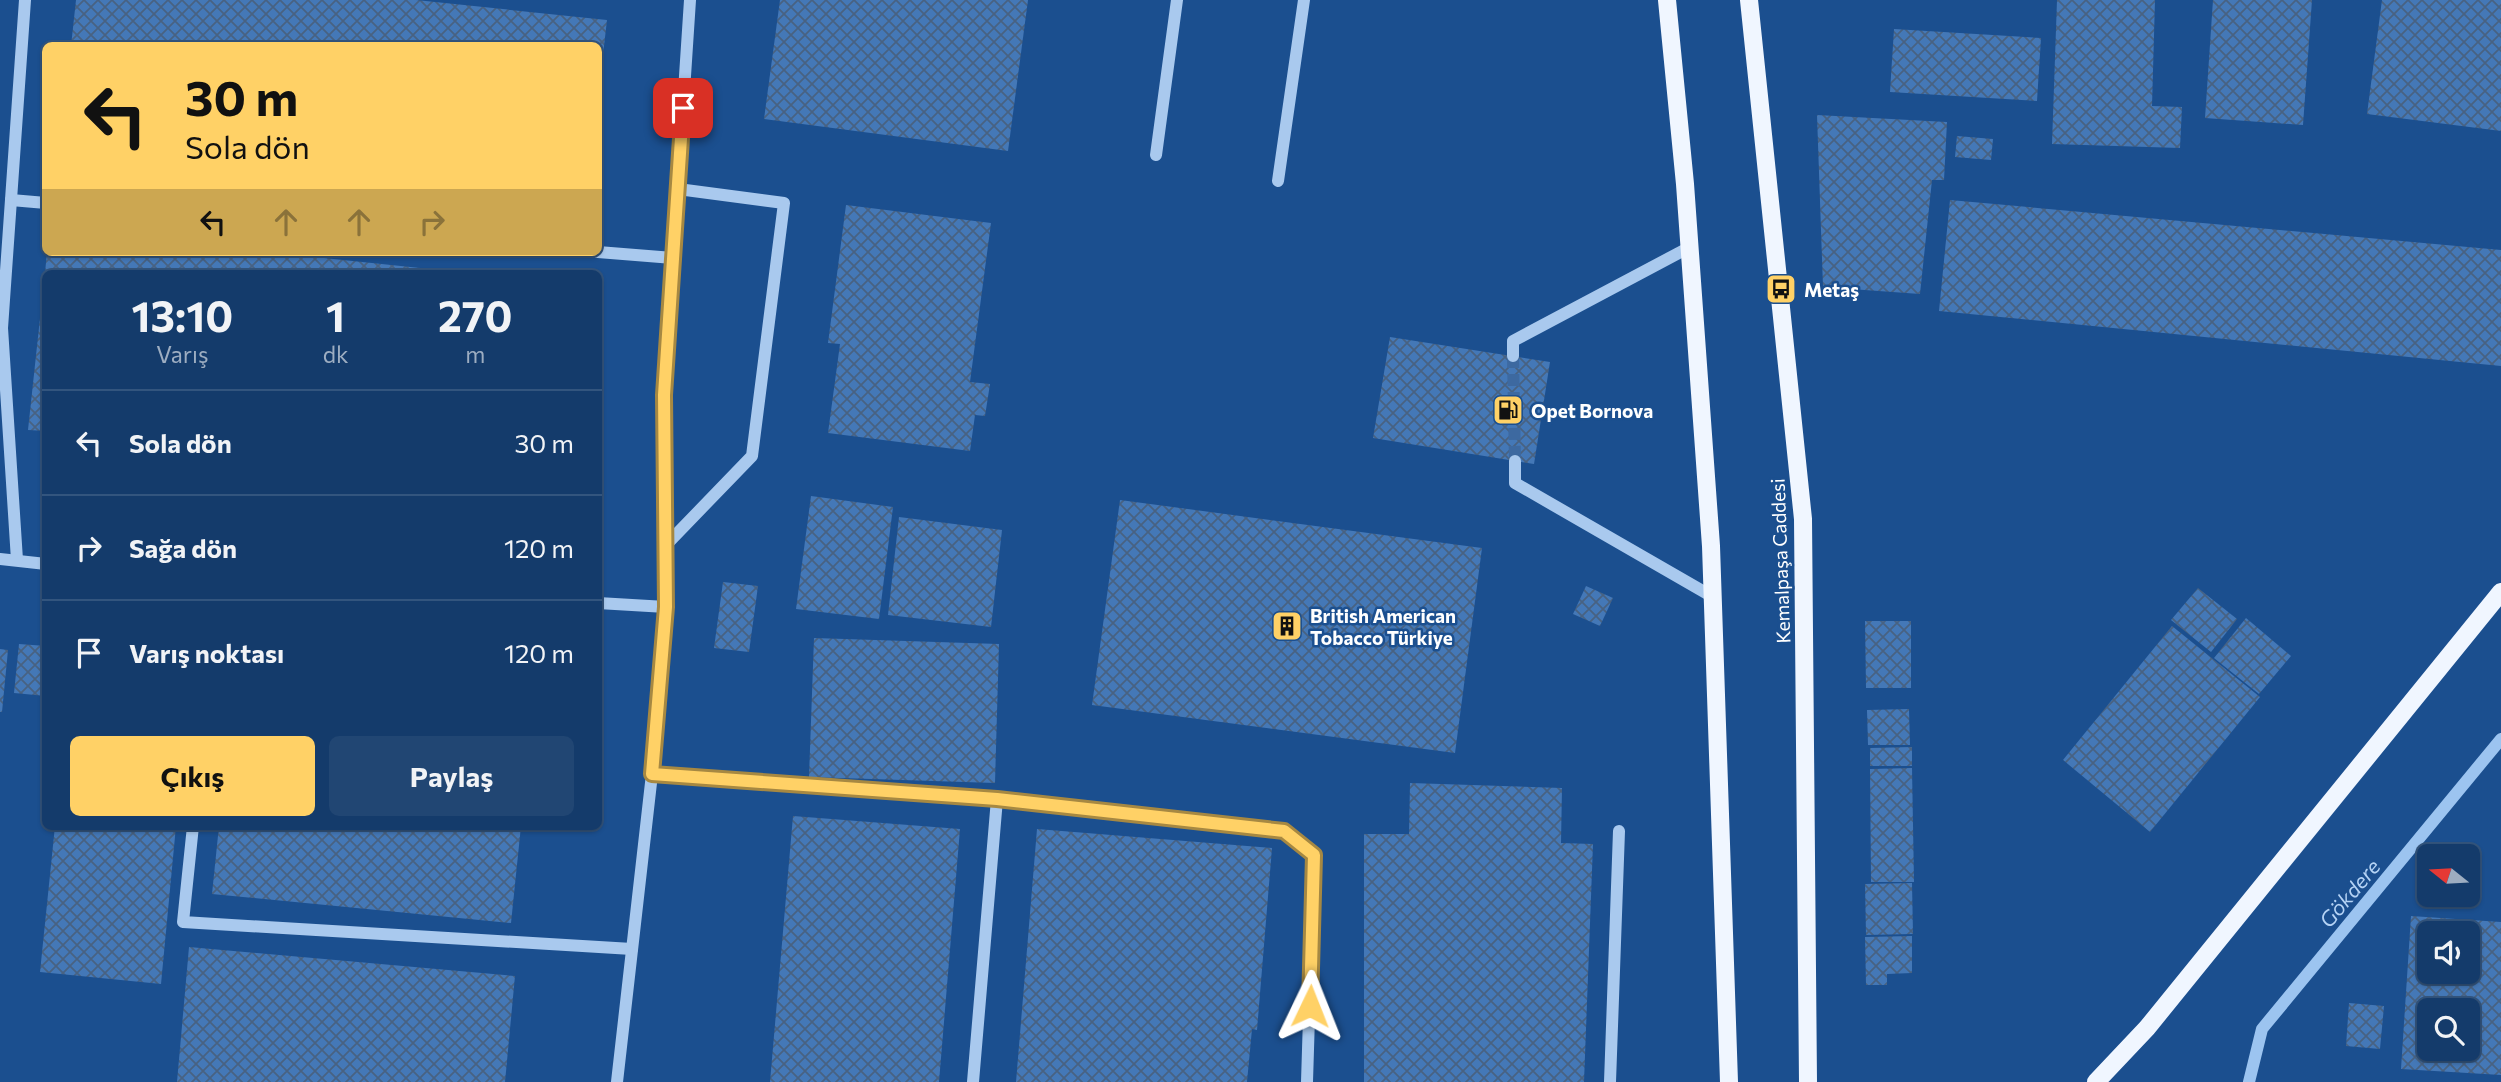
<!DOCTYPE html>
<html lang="tr">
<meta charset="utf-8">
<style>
:root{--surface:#143b6b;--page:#214673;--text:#f1f3f6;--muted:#9dadc1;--line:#33557e;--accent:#ffd166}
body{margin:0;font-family:Commissioner,sans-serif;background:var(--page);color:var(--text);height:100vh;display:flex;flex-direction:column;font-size:26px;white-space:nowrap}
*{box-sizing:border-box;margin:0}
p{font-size:23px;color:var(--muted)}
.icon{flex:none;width:38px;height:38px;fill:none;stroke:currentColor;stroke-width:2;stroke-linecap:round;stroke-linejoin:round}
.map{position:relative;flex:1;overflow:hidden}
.side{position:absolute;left:42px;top:270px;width:560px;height:560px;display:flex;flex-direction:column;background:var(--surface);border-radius:10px;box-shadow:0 2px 5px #0004,0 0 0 2px var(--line)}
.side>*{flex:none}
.hud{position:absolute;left:42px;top:42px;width:560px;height:214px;border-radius:10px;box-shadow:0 2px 5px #0004,0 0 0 2px var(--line);background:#ffd166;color:#111;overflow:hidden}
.needle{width:46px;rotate:288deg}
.controls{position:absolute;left:2417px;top:844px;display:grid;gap:14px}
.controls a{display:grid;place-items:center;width:63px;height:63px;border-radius:10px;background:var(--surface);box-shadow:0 2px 5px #0004,0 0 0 2px var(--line);font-size:35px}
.pin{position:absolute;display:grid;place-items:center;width:60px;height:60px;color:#fff;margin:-30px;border-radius:14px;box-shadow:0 4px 10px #0006}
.me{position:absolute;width:77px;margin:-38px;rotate:2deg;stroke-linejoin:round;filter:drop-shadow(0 0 5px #0008)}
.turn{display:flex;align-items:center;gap:24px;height:147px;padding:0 28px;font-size:32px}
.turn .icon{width:91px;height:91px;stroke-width:2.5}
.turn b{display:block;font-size:49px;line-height:60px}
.lanes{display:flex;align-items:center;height:66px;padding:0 28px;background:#0003;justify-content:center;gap:35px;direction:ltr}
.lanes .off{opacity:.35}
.eta{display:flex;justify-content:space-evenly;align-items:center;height:119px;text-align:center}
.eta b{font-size:42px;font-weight:700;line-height:49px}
.primary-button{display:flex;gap:14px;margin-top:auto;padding:14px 28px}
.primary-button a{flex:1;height:80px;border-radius:10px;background:var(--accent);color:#111;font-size:28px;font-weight:700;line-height:80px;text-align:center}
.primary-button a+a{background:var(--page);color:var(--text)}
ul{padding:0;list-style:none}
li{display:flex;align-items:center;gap:21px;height:105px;padding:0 28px;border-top:2px solid var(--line)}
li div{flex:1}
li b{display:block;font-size:26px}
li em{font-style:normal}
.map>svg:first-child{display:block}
</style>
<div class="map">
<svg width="2501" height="1082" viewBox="0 0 2501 1082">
<defs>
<pattern id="building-cross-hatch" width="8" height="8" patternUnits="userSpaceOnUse" patternTransform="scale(1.75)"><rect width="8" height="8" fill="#4478b7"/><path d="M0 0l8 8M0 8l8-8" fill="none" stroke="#486282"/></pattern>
</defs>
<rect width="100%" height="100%" fill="#1b4f8f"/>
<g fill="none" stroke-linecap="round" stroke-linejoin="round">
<polyline stroke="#9cc4f0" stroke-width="12" points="2249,1082 2262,1029 2501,739"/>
</g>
<g fill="url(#building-cross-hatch)" fill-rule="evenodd">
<polygon points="76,0 416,0 607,20 600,81 598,81 598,46 71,46"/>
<polygon points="780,0 1028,0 1008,151 764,119"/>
<polygon points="2057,0 2155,0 2152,106 2182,107 2180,148 2052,144"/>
<polygon points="2213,0 2312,0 2303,125 2205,118"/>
<polygon points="2382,0 2501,0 2501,131 2367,114"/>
<polygon points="1894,29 2041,38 2037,101 1890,92"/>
<polygon points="1817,115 1947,122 1944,180 1932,180 1920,294 1823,287"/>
<polygon points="1957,136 1993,139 1991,160 1955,157"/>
<polygon points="1950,200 2501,250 2501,366 1939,311"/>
<polygon points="846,205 991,223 970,382 990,384 985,416 975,415 970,451 828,433 840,344 828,343"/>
<polygon points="47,252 266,252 449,271 449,273 45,273"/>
<polygon points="44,281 46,281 46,431 28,430"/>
<polygon points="1390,337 1550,362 1534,464 1373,438"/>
<polygon points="811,496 893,507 879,619 796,609"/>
<polygon points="1120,500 1482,548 1455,753 1092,705"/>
<polygon points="899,517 1002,530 991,627 888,615"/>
<polygon points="723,582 758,586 749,652 714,648"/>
<polygon points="1586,586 1613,598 1600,626 1573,614"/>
<polygon points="2198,588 2237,619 2211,652 2171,620"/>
<polygon points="2246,618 2291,656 2259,694 2214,658"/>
<polygon points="1865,621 1911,621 1911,688 1866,688"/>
<polygon points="2172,626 2260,697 2150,832 2063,760"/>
<polygon points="814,638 999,644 995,783 809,777"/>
<polygon points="19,644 46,646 46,696 14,693"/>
<polygon points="0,649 8,650 2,712 0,712"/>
<polygon points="1909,709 1910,745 1868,745 1867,710"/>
<polygon points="1912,747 1912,766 1870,766 1870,748"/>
<polygon points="1912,768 1914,882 1871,882 1870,769"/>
<polygon points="1410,783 1562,788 1561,843 1593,844 1584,1082 1364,1082 1364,834 1409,834"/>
<polygon points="793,816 960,829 939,1082 770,1082"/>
<polygon points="55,826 176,826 161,984 40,972"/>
<polygon points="219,826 521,826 511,923 212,894"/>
<polygon points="1037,829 1272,848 1257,1030 1252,1029 1247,1082 1016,1082"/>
<polygon points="1912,883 1913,934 1866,935 1865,884"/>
<path d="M2411,916L2501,922V1075L2401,1069ZM2429,933H2468V971H2429ZM2429,1010H2468V1048H2429Z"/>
<polygon points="1912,936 1912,973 1887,974 1887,985 1866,985 1865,937"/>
<polygon points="189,947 515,976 505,1082 177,1082"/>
<polygon points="2349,1003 2384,1006 2380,1049 2346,1046"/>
</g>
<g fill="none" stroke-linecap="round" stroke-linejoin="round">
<polyline stroke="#3d69a0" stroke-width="12" stroke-dasharray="12 6" stroke-linecap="butt" points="1513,356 1515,461"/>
<g stroke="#a9c9ee" stroke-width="12">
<polyline points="1156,155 1177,0"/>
<polyline points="1278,181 1304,0"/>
<polyline points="11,200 46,203"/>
<polyline points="598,252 673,258"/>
<polyline points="1513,356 1513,341 1690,247"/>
<polyline points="1515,461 1515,483 1713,597"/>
<polyline points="665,546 752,456 784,203 678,189"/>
<polyline points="0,559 46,564"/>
<polyline points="17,560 2,328 25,0"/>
<polyline points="598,603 666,607"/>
<polyline points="652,774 997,799 1285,831 1314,855 1307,1082"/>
<polyline points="193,826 183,922 632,949"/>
<polyline points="617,1082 652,774 666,607 664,395 690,0"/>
<polyline points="973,1082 997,799"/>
<polyline points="1610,1082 1619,831"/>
</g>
<g stroke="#f0f6ff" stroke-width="18">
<polyline points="1667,0 1685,184 1711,546 1729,1082"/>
<polyline points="1749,0 1803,519 1808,1082"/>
<polyline points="2096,1082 2147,1028 2501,592"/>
</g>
</g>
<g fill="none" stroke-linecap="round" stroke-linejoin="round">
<g stroke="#a68842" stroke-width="18">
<polyline id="route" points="683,108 664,395 666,607 652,774 997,799 1284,831 1314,855 1310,1006"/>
</g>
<use href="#route" stroke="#ffd166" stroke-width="12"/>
</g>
<defs>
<g id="bus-square" transform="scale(1.575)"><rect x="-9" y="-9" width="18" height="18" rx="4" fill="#ffd166" stroke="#1b4f8f"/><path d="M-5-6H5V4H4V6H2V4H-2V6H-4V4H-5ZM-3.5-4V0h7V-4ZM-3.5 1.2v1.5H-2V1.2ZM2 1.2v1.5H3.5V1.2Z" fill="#111"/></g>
<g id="fuel-square" transform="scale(1.575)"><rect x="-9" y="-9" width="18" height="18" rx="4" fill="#ffd166" stroke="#1b4f8f"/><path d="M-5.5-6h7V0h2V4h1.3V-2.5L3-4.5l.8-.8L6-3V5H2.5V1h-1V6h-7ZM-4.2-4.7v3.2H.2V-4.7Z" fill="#111"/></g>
<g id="building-square" transform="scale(1.575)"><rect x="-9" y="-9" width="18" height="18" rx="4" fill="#ffd166" stroke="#1b4f8f"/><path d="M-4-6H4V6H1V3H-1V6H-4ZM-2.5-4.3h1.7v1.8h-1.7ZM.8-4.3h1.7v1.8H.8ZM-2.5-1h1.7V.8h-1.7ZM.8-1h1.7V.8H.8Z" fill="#111"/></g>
</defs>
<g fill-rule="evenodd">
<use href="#bus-square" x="1781" y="289"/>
<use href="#fuel-square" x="1508" y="410"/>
<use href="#building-square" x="1287" y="626"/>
</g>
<g text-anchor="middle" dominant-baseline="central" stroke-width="5" stroke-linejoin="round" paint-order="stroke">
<g font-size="19" font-weight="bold" fill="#fff" stroke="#1b4f8f" text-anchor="start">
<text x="1804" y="289">Metaş</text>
<text x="1531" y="410">Opet Bornova</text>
<text x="1310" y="615">British American<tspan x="1310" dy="22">Tobacco Türkiye</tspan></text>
</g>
<g font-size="19" fill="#fff" stroke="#1b4f8f">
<text transform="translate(1780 561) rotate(-92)">Kemalpaşa Caddesi</text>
</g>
<g font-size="21" font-style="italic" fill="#b5d3f5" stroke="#1b4f8f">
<text transform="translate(2349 893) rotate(-50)">Gökdere</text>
</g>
</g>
</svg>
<div class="controls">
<a><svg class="needle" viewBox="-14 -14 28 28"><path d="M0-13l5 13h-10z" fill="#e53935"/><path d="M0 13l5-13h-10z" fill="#9dadc1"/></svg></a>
<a><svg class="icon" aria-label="sound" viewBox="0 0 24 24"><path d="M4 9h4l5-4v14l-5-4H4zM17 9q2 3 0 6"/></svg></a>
<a><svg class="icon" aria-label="search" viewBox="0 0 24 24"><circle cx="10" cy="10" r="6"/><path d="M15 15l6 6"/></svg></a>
</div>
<div class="pin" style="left:683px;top:108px;background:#d93025"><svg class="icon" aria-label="arrive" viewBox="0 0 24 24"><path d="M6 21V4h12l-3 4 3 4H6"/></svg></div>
<svg class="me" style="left:1310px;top:1006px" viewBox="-20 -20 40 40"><path d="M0-17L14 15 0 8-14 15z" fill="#ffd166" stroke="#fff" stroke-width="4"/></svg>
<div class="hud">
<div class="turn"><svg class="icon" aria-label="left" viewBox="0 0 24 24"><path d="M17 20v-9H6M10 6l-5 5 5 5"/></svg><div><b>30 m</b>Sola dön</div></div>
<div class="lanes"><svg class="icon" aria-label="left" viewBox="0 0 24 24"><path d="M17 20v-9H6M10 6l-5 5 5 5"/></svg><svg class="icon off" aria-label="ahead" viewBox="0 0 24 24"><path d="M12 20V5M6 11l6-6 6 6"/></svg><svg class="icon off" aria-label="ahead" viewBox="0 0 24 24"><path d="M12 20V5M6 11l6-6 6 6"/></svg><svg class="icon off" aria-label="right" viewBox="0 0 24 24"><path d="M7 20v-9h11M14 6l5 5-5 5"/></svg></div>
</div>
<section class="side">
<div class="eta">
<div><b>13:10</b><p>Varış</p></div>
<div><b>1</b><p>dk</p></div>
<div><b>270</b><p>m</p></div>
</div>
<ul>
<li><svg class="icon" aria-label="left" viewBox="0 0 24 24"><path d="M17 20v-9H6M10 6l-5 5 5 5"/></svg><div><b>Sola dön</b></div><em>30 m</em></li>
<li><svg class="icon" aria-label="right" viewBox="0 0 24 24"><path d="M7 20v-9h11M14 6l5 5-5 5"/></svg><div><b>Sağa dön</b></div><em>120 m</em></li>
<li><svg class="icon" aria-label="arrive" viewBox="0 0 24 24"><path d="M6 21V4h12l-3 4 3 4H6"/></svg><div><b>Varış noktası</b></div><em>120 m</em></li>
</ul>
<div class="primary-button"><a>Çıkış</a><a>Paylaş</a></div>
</section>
</div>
